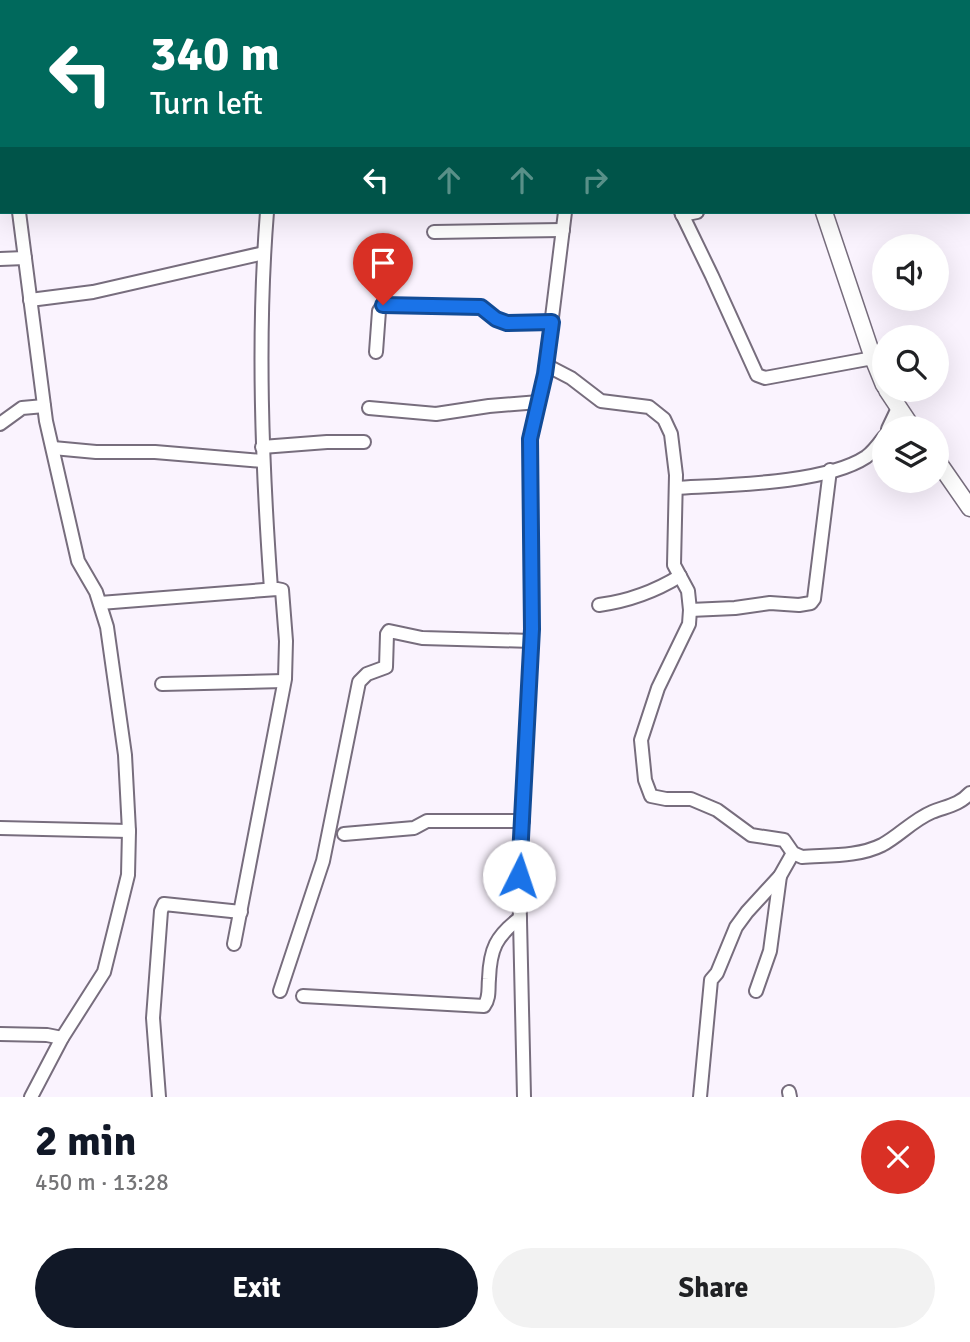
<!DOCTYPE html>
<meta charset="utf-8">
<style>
:root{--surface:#fff;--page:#f2f2f2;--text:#202124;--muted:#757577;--accent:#111827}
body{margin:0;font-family:Signika,sans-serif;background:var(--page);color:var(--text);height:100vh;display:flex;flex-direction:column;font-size:26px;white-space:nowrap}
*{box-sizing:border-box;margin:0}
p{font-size:23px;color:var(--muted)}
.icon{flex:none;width:38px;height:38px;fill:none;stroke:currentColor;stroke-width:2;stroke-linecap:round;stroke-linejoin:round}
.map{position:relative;height:1097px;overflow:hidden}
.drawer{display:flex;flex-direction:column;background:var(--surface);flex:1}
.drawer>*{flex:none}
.guide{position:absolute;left:0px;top:0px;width:971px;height:214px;box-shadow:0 7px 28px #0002;background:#00695c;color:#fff;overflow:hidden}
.tools{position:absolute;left:872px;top:234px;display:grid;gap:14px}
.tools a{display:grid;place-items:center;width:77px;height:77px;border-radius:50%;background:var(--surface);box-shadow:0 7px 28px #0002;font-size:35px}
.pin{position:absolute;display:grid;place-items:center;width:60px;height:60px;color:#fff;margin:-72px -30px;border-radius:50% 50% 50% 0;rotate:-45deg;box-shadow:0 0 7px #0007}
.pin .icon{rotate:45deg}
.me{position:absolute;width:77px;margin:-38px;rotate:4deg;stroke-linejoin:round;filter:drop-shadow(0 0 5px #0008)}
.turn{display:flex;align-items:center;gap:24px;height:147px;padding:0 35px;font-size:32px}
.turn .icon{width:91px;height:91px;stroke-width:2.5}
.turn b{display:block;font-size:49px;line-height:60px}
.lanes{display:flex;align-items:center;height:66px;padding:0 35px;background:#0003;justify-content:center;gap:35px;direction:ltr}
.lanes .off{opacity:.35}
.round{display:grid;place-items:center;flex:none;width:74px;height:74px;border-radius:37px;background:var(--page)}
.headline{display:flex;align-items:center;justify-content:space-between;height:119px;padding:0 35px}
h1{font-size:42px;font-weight:700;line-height:52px;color:var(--accent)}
.button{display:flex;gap:14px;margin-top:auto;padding:14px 35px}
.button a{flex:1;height:80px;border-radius:42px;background:var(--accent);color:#fff;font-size:28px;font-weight:700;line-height:80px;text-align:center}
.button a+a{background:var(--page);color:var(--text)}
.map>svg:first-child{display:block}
</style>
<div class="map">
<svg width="970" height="1097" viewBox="0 0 970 1097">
<rect width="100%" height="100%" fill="#faf3fe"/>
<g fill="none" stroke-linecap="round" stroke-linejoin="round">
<g stroke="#776d7d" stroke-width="16">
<g id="minor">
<polyline points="145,2 146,0"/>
<polyline points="267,2 267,0"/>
<polyline points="593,2 593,0"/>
<polyline points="789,2 790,0"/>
<polyline points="0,18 2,41"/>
<polyline points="0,149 2,149"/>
<polyline points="19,212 46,421 78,561 96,592 107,627 125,755 129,831 128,875 104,972 62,1038 31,1097"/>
<path d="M267,212C257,337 262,464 271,589"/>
<polyline points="681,212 712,276 757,375 765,378 873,358"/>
<polyline points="682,215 697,212"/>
<polyline points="434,232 563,230"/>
<polyline points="0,259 25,258"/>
<polyline points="30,300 93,292 264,253"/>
<polyline points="376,352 379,311 383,305 481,307 496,319 507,323 552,322"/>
<path d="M546,365L571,378L601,401L649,407L664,419L671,434L676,475L674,565L688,591L690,610L689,624L658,688L641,740L645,780L651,796L666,799H691L717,810L751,835L784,840L793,853L802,857C828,855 858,857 882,845C899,836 913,820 932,812C947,806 959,805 970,793"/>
<polyline points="369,408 436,414 489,406 539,402"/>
<polyline points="0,424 22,408 44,406"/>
<polyline points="888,429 898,408"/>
<polyline points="262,447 327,442 364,442"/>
<polyline points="53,448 96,452 155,452 262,461"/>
<path d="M676,488C725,485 825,484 866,457C873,452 878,445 884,437"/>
<polyline points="100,603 277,589 282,590 286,641 285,679 234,944"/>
<path d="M599,605C629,601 654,592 680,576"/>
<polyline points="690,610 735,608 770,603 799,605 811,603 814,599 830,470"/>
<polyline points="162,684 284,681"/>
<polyline points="0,828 129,831"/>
<polyline points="344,834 414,828 427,821 523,821"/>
<polyline points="280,991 323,861 359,682 367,674 386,667 387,634 389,631 422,638 532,641"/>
<polyline points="756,991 770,951 780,876"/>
<path d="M303,996L484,1006C490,998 488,989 489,979C490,949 496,936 520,918"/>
<polyline points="0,1034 47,1035 62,1038"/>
<polyline points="789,1092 790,1097"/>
<polyline points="159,1097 153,1018 161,911 164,904 241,912"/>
<polyline points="524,1097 519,876 532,629 530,439 545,374 565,212"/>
<polyline points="700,1097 711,980 717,973 736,927 747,912 780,876 793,853"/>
</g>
</g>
<g stroke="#776d7d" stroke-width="19">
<g id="tertiary">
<polyline points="664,0 665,2"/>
<polyline points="824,212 873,358 884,385"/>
<polyline points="887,390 913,429"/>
<polyline points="936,459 970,508"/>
</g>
</g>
<use href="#minor" stroke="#fff" stroke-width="12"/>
<use href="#tertiary" stroke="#fff" stroke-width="16"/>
</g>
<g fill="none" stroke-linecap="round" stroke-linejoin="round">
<g stroke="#114b97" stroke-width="18">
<polyline id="route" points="383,305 481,307 496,319 507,323 552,322 545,374 530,439 532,629 519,876"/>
</g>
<use href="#route" stroke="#1a73e8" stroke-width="12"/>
</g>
</svg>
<div class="tools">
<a><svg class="icon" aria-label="sound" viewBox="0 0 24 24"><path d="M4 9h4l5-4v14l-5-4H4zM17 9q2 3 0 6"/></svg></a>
<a><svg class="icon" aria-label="search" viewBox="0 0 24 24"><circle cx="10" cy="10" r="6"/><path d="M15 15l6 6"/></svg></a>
<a><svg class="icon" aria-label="layers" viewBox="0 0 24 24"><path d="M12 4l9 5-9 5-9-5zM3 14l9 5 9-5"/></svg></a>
</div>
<div class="pin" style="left:383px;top:305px;background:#d93025"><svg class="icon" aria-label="arrive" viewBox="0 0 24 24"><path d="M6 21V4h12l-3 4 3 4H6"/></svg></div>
<svg class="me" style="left:519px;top:876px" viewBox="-20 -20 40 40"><circle r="19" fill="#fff"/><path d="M0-13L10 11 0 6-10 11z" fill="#1a73e8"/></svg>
<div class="guide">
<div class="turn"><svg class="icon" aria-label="left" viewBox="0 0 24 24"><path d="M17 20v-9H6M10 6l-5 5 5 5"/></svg><div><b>340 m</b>Turn left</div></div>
<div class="lanes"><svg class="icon" aria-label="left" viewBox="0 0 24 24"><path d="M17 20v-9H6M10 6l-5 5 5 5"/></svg><svg class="icon off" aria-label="ahead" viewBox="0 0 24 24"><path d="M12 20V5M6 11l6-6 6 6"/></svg><svg class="icon off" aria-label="ahead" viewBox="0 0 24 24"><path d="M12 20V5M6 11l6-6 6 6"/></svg><svg class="icon off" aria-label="right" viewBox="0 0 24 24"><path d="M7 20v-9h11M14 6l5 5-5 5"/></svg></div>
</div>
</div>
<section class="drawer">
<div class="headline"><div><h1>2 min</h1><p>450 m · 13:28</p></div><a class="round" style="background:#d93025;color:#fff"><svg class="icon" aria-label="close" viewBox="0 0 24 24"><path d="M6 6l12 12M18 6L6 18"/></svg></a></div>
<div class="button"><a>Exit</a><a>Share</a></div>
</section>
